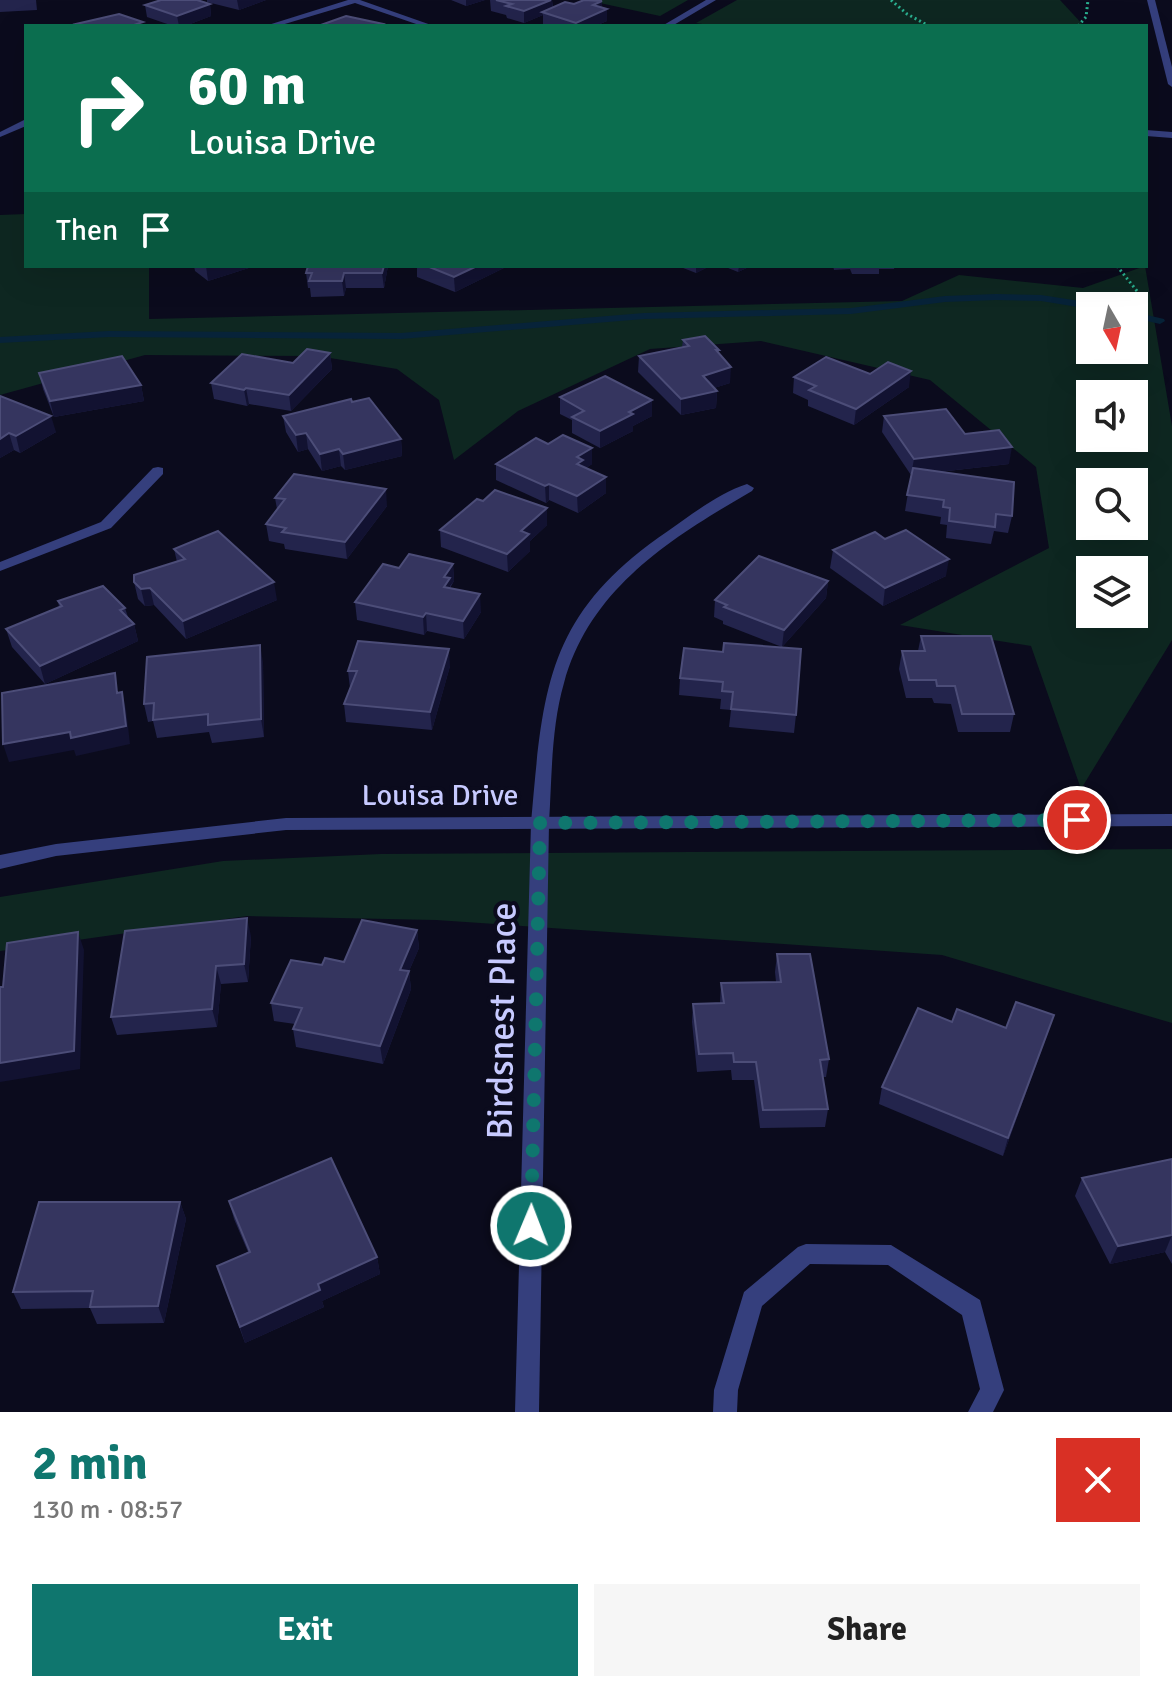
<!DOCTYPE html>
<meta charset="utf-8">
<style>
:root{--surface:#fff;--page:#f6f6f6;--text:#222;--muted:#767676;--accent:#0f766e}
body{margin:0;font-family:Signika,sans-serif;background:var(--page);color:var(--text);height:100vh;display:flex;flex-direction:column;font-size:30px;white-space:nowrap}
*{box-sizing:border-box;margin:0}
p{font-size:26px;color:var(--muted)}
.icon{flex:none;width:44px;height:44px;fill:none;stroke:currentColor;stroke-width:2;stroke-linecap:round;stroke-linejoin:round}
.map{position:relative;height:1412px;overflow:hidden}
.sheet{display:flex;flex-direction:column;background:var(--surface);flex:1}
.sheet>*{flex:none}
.guide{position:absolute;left:24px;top:24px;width:1124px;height:244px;border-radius:0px;box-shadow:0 8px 32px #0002;background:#0b6e4f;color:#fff;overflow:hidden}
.needle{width:52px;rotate:171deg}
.buttons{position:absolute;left:1076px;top:292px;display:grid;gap:16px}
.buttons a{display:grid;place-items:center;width:72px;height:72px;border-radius:0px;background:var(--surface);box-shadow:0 8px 32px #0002;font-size:40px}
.pin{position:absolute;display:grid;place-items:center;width:68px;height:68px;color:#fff;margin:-34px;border:4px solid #fff;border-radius:50%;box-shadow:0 2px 8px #0007}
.me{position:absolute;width:88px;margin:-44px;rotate:1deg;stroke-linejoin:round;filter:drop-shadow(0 0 6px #0008)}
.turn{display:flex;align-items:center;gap:28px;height:168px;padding:0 32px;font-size:36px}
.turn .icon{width:104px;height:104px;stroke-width:2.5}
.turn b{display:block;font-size:56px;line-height:68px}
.then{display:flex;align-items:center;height:76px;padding:0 32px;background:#0003;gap:16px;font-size:30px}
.round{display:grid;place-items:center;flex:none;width:84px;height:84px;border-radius:0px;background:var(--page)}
.headline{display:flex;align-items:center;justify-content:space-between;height:136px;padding:0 32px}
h1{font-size:48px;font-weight:700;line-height:60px;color:var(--accent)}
.primary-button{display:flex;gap:16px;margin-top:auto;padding:16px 32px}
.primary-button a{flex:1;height:92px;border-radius:0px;background:var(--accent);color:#fff;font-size:32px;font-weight:700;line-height:92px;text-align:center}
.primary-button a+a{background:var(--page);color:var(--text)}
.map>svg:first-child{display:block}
</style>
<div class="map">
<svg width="1172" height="1412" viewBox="0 0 1172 1412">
<rect width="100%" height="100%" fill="#0b0b1d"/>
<g fill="#0e2721" fill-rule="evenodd">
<polygon points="586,0 688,0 660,16"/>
<polygon points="737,0 1060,0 1084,26 714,26 696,23"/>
<path d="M26,214V266H149V319L902,301L959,275L1083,288L1145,266L1172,426V640L1081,789L1031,646L900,625L1049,548L1036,467L930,380L761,341L650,349L518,411L454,460L439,400L397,369L318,356L145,355L0,395V215ZM1090,306H1134V350H1090ZM1090,394H1134V438H1090ZM1090,482H1134V526H1090ZM1090,570H1134V614H1090Z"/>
<polygon points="1172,849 1172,1023 942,955 436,920 247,916 0,951 0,897 223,861 381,854"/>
</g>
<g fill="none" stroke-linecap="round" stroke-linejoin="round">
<g fill="#072339" fill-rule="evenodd">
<polygon points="996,294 1041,295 1093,303 1098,306 1090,306 1090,309 1041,301 996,300 945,302 851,314 644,319 401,339 109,337 0,343 0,337 109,331 401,333 644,313 851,308 945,296"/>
<polygon points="1134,312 1164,319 1165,321 1160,324 1134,318"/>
</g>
<g stroke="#2ab090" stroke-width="3" stroke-dasharray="2 3" stroke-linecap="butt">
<polyline points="891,0 907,14 929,26"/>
<polyline points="1078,26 1086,17 1088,0"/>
<polyline points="1146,168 1146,182"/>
<polyline points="1117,266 1141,296"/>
</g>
<polygon fill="#353f7d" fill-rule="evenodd" points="806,1244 891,1245 980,1300 1004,1390 993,1412 968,1412 980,1389 962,1315 888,1265 810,1264 762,1306 738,1390 737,1412 713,1412 714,1390 744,1292 798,1247"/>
<g fill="#353f7d" fill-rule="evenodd">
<polygon points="348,0 360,0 434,26 422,26 355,3 278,26 265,26"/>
<polygon points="706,0 716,0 672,26 662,26"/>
<polygon points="26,119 26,126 0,137 0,132"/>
<polygon points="1146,130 1172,132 1172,138 1146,136"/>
<polygon points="158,467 163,468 163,474 111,528 0,571 0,562 101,522 153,468"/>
<path d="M747,484L754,488L752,491C671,538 590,588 564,683C551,728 552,777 549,823L539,1412H515L531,823C543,688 546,614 668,531C691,515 719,493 747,484Z"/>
</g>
<g fill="#353f7d" fill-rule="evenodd">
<polygon points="1147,0 1155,0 1172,67 1172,87 1168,84"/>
<polygon points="1172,814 1172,826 286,830 56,856 0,869 0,855 56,844 286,818"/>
</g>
</g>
<g fill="#23244c">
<polygon points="0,0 36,0 37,10 0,12"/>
<polygon points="207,0 266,0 239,10 207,2"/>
<polygon points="451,0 485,0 466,6"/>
<polygon points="490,0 552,0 553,8 574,4 602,7 607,9 607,21 595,26 548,26 543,24 543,15 524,23 507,18 506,15 491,11"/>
<polygon points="210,4 211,16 185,26 173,26 147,17 145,5"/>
<polygon points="194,266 255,266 208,281 195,271"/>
<polygon points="388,266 384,288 346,288 344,296 311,297 310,288 308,288 306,273"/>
<polygon points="417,266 508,266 455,292 417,277"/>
<polygon points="678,266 710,266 696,273"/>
<polygon points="723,266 751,266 738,272"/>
<polygon points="833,266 895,266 894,269 879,269 879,274 852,274 850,269 834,270"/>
<polygon points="683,340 719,350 719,353 730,383 714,388 717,391 716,408 681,415 638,372 639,356 682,347"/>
<polygon points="330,353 332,369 291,411 249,404 247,406 214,399 211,383"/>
<polygon points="39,373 141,385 144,401 54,417 43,389"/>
<polygon points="870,374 909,387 854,425 808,406 808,400 793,393 794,377"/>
<polygon points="0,396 56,432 20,453 14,450 0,458"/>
<polygon points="560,397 652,400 652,416 633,426 633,431 600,448 572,433 572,420 560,414"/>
<polygon points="352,402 401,439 402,456 345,470 341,466 322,471 308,449 298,452 286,432 283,416"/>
<polygon points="884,416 965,434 1009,464 939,472 1012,516 1008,533 994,531 991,544 946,538 947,525 940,524 941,517 905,511 911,475 882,432"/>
<polygon points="496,464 592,464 586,468 606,493 578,513 549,500 546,503 496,480"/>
<polygon points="275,498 387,506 347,559 285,549 284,544 269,541 266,524 277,509"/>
<polygon points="547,525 530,541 530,551 508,572 441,547 440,530"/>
<polygon points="174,549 277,600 186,639 154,605 145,606 138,599 134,582 177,562"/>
<polygon points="833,550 946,576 883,606 830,568"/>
<polygon points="453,564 454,581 450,588 481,612 464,639 427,631 424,635 357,620 355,602 399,568"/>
<polygon points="828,581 826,598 782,647 723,624 723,621 714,617 715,600"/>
<polygon points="58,601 125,608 128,617 134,624 138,641 45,684 12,647 6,629 59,607"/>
<polygon points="921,636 1014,714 1010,732 958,732 951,704 934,703 932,698 906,698 899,669 902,651 918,651"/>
<polygon points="684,648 796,715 794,733 729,727 731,710 720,709 721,699 679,695 680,678"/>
<polygon points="263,662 264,737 212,743 209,732 157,738 153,721 148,722 144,704"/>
<polygon points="450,666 432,730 346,722 344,704 350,688 348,671"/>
<polygon points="417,930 419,948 409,971 411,989 383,1064 296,1047 293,1029 295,1024 274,1021 271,1003 322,965 344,962"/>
<polygon points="251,936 248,982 221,984 217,1027 117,1035 111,1017"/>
<polygon points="777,954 829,1059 826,1077 823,1077 828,1109 825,1127 760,1128 754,1080 732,1080 731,1070 697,1072 692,1022 693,1004 720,1003 721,983 776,982 775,972"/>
<polygon points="1054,1015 1003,1156 879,1104 882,1087 952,1022 1006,1028"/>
<polygon points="1172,1159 1172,1264 1165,1252 1110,1264 1075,1196 1082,1178"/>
<polygon points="229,1201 377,1257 380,1274 322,1301 324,1307 245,1343 217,1266 248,1252 234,1219"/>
<polygon points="180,1202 186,1219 164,1323 97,1324 90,1308 21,1309 13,1292"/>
</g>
<g fill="#121231">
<polygon points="237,0 266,0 239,10"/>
<polygon points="466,0 485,0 466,6"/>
<polygon points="551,0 552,0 553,11 542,12 543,15 524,23 524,11"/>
<polygon points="602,1 602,11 607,9 607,21 595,26 576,26 576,23 593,5"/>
<polygon points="210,4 211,16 185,26 179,26 177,16"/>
<polygon points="206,266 255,266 208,281"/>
<polygon points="384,266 388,266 384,288 382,273"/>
<polygon points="477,266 508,266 455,292 454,277"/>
<polygon points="696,266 710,266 696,273"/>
<polygon points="739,266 751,266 738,272"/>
<polygon points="344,273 346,288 344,296 342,281"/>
<polygon points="330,353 332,369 291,411 289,395"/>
<polygon points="731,367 730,383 702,392 703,376"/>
<polygon points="911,371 909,387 854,425 856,409"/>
<polygon points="141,385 144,401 54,417 50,401"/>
<polygon points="246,388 249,404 247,406 244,390"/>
<polygon points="717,391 716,408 681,415 681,399"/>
<polygon points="652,400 652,416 633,426 633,431 600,448 600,431 629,412"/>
<polygon points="51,416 56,432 20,453 16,436"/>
<polygon points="9,433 14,450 0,458 0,439"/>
<polygon points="306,433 308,449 298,452 296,435"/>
<polygon points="401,439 402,456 345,470 343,454"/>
<polygon points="1012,447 1009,464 911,475 914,459"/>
<polygon points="592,448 592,464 583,470 577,481 577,457"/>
<polygon points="339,449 341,466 322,471 320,454"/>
<polygon points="606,477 606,493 578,513 577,496"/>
<polygon points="549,484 549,500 546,503 545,486"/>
<polygon points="386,489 387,506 347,559 345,542"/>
<polygon points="547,508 547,525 530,541 530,551 508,572 507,554 521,531"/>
<polygon points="949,559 946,576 883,606 885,588"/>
<polygon points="453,564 454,581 450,586 451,595 445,604 444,577"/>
<polygon points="828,581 826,598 782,647 784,630"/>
<polygon points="274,582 277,600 186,639 183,621"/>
<polygon points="150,588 154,605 145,606 141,589"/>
<polygon points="480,594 481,612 464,639 463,621"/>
<polygon points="426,613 427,631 424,635 423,617"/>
<polygon points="134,624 138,641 45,684 40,666"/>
<polygon points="260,645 263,662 264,737 261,719"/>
<polygon points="449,649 450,666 432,730 430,712"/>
<polygon points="122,692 126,709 130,744 76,756 74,750 9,762 3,744"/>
<polygon points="247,918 251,936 248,982 244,964"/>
<polygon points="417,930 419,948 409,971 411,989 383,1064 380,1046 400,970"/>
<polygon points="78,932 84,950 80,1069 0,1082 0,1063"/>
<polygon points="216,966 221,984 217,1027 212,1009"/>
<polygon points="1054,1015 1048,1033 1003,1156 1008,1138"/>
<polygon points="180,1202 186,1219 164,1323 158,1306"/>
<polygon points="1172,1235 1165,1252 1110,1264 1118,1246"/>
<polygon points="377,1257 380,1274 322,1301 324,1307 245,1343 240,1327 318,1284"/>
</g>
<g fill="#35355f" stroke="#4c4d78" stroke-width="2">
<polygon points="161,0 197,0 210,4 177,16 145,5"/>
<polygon points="496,0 551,0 524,11 506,6 512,4"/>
<polygon points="584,0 602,1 593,5 607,9 576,23 542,12 565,2 574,4"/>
<polygon points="119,14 143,22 131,26 82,26 76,24"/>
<polygon points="346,16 383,24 379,26 318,26"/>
<polygon points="308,266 384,266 382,273 344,273 342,281 309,281 312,273 306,273"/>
<polygon points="427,266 477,266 454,277"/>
<polygon points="705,336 719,350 716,350 731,367 703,376 717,391 681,399 639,356 689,346 683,340"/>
<polygon points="307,349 330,353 289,395 246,388 244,390 211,383 242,354 293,363"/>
<polygon points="122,356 141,385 50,401 39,373"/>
<polygon points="826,357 870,374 888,362 911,371 856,409 809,390 816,386 794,377"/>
<polygon points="605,376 652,400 629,412 633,414 600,431 572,417 584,411 560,397"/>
<polygon points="0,396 51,416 16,436 9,433 0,439"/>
<polygon points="369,398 401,439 343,454 339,449 320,454 306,433 296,435 283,416 351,399 352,402"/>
<polygon points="946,409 965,434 999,430 1012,447 914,459 884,416"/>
<polygon points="563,435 592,448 577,457 583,460 577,464 606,477 577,496 549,484 545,486 496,464 536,438 548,444"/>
<polygon points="913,468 1014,482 1012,516 996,514 995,527 949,521 950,508 943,507 944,500 907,495"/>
<polygon points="294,474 386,489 345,542 282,532 286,528 266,524 285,499 275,498"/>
<polygon points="495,490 547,508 521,531 529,534 507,554 440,530 477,499 483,501"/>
<polygon points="906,530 949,559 885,588 833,550 875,532 885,539"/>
<polygon points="218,531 274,582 183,621 150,588 141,589 134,582 134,575 185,559 174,549"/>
<polygon points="409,554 453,564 444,577 450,578 444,587 480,594 463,621 426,613 423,617 355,602 383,564 399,568"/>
<polygon points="759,556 828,581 784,630 724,607 727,605 715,600"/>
<polygon points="103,586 125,608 120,610 134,624 40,666 6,629 62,606 58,601"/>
<polygon points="921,636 991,636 1014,714 962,714 955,686 937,686 936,680 909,680 902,651 925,651"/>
<polygon points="358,641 449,649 430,712 344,704 357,671 348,671"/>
<polygon points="724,643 801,649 796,715 731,709 733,692 722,691 723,682 680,678 684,648 723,652"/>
<polygon points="260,645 261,719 208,725 208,714 153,720 154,703 144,704 147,657"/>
<polygon points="115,673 117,693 122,692 126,726 71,738 70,732 3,744 2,693"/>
<polygon points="247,918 244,964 216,966 212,1009 111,1017 125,931"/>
<polygon points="362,920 417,930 400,970 409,971 380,1046 293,1029 302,1008 271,1003 291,960 322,965 325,958 344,962"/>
<polygon points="78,932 74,1051 0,1063 0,987 3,987 7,943"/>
<polygon points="777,954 810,954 829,1059 820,1060 828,1109 763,1110 756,1062 734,1062 733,1053 699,1054 693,1004 724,1003 721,983 781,982"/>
<polygon points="1016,1002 1054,1015 1008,1138 882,1087 918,1008 952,1022 957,1009 1006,1028"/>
<polygon points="331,1158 377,1257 318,1284 320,1290 240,1327 217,1266 250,1252 229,1201"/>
<polygon points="1172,1159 1172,1235 1118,1246 1082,1178"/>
<polygon points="39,1202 180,1202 158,1306 90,1307 93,1291 13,1292"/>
</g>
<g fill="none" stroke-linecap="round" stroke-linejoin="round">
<polyline stroke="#0f766e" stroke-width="14" stroke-dasharray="0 25.2" points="531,1226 540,823 1077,820"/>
</g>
<g text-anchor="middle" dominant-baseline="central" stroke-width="8" stroke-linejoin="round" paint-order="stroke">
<g font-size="30" fill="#c7caff" stroke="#0b0b1d">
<text x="440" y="795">Louisa Drive</text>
</g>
<g font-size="36" fill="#c7caff" stroke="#0b0b1d">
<text transform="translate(502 1021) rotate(-89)">Birdsnest Place</text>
</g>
</g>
</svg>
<div class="buttons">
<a><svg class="needle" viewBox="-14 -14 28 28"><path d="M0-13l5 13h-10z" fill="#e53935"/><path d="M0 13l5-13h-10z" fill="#767676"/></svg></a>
<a><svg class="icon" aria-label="sound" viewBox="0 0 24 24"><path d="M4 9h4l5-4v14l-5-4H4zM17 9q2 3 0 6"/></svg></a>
<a><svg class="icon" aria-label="search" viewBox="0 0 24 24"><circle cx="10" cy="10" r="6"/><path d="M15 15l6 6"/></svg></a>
<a><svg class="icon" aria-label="layers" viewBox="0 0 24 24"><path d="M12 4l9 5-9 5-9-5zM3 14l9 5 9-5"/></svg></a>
</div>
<div class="pin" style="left:1077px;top:820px;background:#d93025"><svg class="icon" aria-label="arrive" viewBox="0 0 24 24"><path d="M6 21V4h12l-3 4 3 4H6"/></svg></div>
<svg class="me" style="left:531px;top:1226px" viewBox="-20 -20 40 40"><circle r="17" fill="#0f766e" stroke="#fff" stroke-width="3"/><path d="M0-11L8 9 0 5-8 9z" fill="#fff"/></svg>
<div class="guide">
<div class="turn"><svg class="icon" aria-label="right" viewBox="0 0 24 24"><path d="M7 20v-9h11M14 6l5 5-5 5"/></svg><div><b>60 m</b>Louisa Drive</div></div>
<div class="then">Then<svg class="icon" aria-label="arrive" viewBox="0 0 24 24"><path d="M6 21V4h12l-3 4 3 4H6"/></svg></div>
</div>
</div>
<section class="sheet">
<div class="headline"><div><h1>2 min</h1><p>130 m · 08:57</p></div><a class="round" style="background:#d93025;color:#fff"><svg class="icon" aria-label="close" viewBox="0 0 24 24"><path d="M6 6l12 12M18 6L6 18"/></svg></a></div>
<div class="primary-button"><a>Exit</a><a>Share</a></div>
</section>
